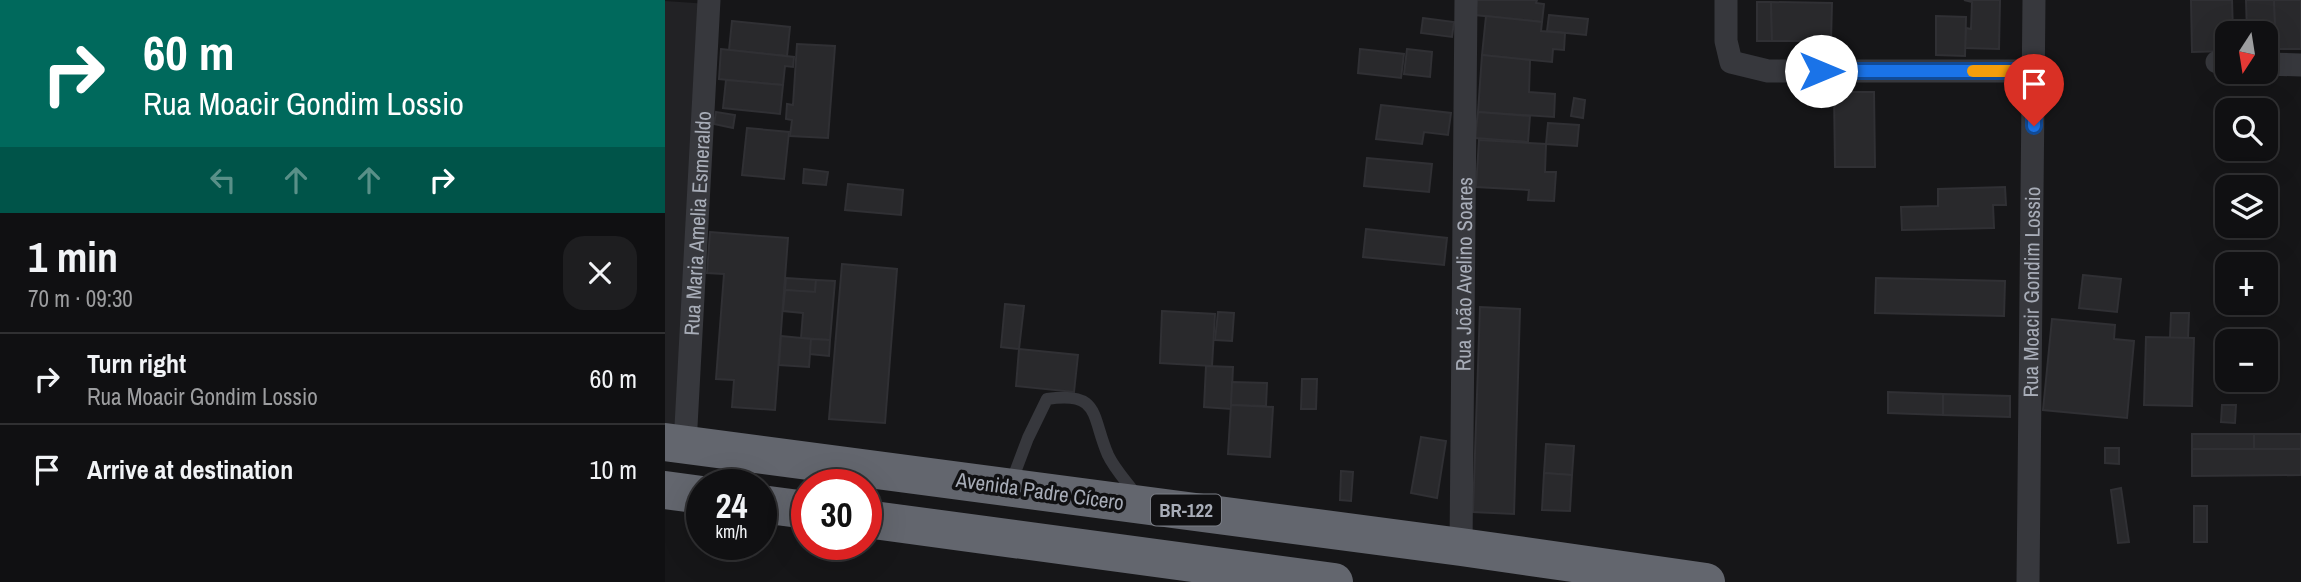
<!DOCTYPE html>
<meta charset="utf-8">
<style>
:root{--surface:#101012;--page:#1e1e20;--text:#f1f3f6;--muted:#9c9d9f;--line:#303032}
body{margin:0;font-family:"Archivo Narrow",sans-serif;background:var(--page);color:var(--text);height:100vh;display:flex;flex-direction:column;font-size:26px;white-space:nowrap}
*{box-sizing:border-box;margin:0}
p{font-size:23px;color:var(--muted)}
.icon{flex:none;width:38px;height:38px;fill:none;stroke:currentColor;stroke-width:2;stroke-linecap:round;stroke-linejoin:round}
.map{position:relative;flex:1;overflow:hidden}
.panel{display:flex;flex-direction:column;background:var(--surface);width:665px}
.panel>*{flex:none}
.banner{background:#00695c;color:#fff;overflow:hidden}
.needle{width:46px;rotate:192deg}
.buttons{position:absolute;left:1550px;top:21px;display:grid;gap:14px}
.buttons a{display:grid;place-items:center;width:63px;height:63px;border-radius:14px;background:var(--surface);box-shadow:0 7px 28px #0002,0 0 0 2px var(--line);font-size:35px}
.speed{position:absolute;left:21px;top:469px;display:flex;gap:14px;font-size:35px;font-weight:700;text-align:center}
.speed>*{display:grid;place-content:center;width:91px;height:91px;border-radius:50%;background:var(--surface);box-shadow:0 7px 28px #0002,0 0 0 2px var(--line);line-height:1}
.speed small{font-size:18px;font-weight:400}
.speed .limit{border:10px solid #d22;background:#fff;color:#111}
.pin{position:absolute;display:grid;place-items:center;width:60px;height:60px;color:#fff;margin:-72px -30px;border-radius:50% 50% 50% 0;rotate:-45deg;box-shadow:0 0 7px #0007}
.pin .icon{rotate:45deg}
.me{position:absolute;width:77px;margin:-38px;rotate:90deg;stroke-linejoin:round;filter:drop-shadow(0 0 5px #0008)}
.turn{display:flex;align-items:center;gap:24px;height:147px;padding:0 28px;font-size:32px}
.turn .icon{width:91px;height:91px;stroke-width:2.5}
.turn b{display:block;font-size:49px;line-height:60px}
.lanes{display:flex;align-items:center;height:66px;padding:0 28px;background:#0003;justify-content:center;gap:35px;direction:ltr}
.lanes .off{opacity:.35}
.round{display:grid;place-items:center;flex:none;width:74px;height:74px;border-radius:21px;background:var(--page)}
.summary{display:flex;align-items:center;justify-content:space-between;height:119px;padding:0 28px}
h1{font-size:42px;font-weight:700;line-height:52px}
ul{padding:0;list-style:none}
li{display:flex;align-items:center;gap:21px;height:91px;padding:0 28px;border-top:2px solid var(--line)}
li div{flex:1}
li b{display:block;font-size:26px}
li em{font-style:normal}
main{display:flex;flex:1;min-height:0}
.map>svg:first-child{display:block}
</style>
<main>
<section class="panel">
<div class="banner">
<div class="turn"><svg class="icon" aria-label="right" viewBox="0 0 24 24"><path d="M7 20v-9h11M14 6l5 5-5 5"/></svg><div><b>60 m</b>Rua Moacir Gondim Lossio</div></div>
<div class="lanes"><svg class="icon off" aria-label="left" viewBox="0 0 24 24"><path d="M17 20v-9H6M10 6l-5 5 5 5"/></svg><svg class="icon off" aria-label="ahead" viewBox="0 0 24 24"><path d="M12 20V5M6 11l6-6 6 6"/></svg><svg class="icon off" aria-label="ahead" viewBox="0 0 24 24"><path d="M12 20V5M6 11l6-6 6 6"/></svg><svg class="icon" aria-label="right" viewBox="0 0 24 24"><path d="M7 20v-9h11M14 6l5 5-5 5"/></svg></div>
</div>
<div class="summary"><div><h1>1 min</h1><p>70 m · 09:30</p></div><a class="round"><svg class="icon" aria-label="close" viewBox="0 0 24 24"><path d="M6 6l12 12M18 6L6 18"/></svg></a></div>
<ul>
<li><svg class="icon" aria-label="right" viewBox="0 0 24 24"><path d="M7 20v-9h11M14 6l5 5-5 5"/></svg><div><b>Turn right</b><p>Rua Moacir Gondim Lossio</p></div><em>60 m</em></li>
<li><svg class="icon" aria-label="arrive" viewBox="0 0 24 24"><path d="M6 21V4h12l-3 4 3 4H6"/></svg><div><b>Arrive at destination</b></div><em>10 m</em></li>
</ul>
</section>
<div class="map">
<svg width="1636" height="582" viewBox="0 0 1636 582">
<rect width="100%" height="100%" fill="#161618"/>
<polygon fill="#222225" points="0,1 44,4 21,433 0,430"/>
<g fill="#29292c" stroke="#303034" stroke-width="2">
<polygon points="812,0 872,0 871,3 879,4 877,22 810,15"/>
<polygon points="1299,0 1335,0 1334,49 1300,48 1301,28 1306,29 1307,2"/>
<polygon points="1526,0 1567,0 1568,33 1563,33 1563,51 1527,52"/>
<polygon points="1581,0 1609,0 1611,49 1601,49 1601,33 1582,33"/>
<polygon points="1609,0 1636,0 1636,49 1611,49"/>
<polygon points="1092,2 1106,2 1107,41 1092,41"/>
<polygon points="1106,2 1167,3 1166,41 1107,41"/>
<polygon points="884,15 923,19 921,35 882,31"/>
<polygon points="821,16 877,22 876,31 900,33 899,50 888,49 887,62 817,55"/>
<polygon points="1271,16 1301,17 1300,56 1271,55"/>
<polygon points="758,18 789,22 787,37 756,33"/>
<polygon points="67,21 125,27 122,56 64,50"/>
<polygon points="132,44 170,46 163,138 125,136 127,120 121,119 122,104 128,105"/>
<polygon points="56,49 129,57 128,67 120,66 118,85 54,79"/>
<polygon points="695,49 739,54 736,78 693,73"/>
<polygon points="742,49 767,52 765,77 739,74"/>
<polygon points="1129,52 1153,55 1152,68 1127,66"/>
<polygon points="817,55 865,60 864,92 890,94 889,117 813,112"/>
<polygon points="61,80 118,85 115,114 58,108"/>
<polygon points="1169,92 1209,92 1210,167 1170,167"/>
<polygon points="909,98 920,100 918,118 906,116"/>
<polygon points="716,105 786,113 783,135 759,132 757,144 711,139"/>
<polygon points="51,112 70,115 68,128 49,124"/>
<polygon points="813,112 865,116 863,142 810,138"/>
<polygon points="883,123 914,125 912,146 881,144"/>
<polygon points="82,128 124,132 119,179 77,175"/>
<polygon points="814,140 881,144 880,172 891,172 889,201 863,200 864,190 811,187"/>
<polygon points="702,158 767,164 764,192 699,186"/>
<polygon points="139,169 163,172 161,185 138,183"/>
<polygon points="183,184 238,190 236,215 180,210"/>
<polygon points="1340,187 1341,205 1328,205 1329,228 1237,230 1236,207 1273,206 1273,189"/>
<polygon points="701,229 782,238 779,265 698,257"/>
<polygon points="45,232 123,238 110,410 67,407 69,380 51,379 59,274 42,273"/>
<polygon points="177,264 232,269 220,423 164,419"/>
<polygon points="1418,275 1456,279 1452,312 1414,308"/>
<polygon points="121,278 151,280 150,292 120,290"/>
<polygon points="1211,278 1340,281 1339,316 1210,313"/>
<polygon points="151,280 170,281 165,340 136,338 138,313 118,311 120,290 150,292"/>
<polygon points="340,304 359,306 354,349 336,347"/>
<polygon points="815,307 855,309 849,514 808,512"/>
<polygon points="497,311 550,314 547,366 495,363"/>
<polygon points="553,312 569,313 567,341 550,340"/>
<polygon points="1506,313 1524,313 1523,338 1505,338"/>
<polygon points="1387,319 1450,325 1449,339 1469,341 1462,418 1378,410"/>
<polygon points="116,336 146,339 144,367 114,365"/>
<polygon points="1481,337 1529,338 1527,406 1479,405"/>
<polygon points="146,339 165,340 164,356 145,354"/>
<polygon points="354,349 413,355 409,392 351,386"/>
<polygon points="541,366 568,367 566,409 539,407"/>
<polygon points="637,379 652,379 651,409 636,409"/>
<polygon points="567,382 602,383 601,406 566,405"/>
<polygon points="1223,392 1278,394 1278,415 1223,413"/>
<polygon points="1278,394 1345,396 1345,417 1278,415"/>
<polygon points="566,405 608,407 605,457 563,454"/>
<polygon points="1557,405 1571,405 1570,423 1556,422"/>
<rect x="1527" y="434" width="62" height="15"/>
<rect x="1589" y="434" width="47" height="15"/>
<polygon points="756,437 781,441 772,498 746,493"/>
<polygon points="881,444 909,446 907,475 879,473"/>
<polygon points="1440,448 1454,448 1454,464 1440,463"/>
<polygon points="1527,449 1636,449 1636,475 1527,476"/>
<polygon points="676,471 688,472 686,501 675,500"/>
<polygon points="879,473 907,475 905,511 877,510"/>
<polygon points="1456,488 1464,542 1453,543 1446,490"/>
<rect x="1529" y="506" width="13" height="36"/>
</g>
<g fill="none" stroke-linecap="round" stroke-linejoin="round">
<path stroke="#37383d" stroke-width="12" d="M346,483L363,438L382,399C436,391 426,416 443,455C450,470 463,483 472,496"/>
<g stroke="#37383d" stroke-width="23">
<polyline points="1061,0 1061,41 1066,62 1103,71 1369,71"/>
<polyline points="1552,62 1563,63"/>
<polyline points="1601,64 1636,65"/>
<path id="s1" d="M20,445L44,0"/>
<path id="s2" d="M796,547L801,0"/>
<path id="s3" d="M1363,582L1369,0"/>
</g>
<g stroke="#63666e" stroke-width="38">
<polyline points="0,442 796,547 1041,582"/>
<polyline points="0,490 37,495"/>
<polyline points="96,504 142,510"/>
<polyline points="201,519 669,582"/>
</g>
</g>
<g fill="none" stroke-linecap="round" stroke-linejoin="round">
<g stroke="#114b97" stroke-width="18">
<polyline id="route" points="1156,71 1369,71 1369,126"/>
</g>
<use href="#route" stroke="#1a73e8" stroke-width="12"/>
<polyline stroke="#f59e0b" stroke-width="12" points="1308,71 1362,71"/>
</g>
<g text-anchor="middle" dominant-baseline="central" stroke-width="7" stroke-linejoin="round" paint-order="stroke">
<rect fill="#111113" stroke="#7b7e86" stroke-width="2" x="486" y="494.5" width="70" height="31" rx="5"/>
<g font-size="19" font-weight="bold" fill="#a8adb8">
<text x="521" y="510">BR-122</text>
</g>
<g font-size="21" fill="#a8adb8" stroke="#111113">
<text stroke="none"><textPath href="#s1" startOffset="222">Rua Maria Amelia Esmeraldo</textPath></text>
<text stroke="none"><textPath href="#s2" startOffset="273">Rua João Avelino Soares</textPath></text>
<text stroke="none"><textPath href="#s3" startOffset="290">Rua Moacir Gondim Lossio</textPath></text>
<text transform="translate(375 491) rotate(8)">Avenida Padre Cícero</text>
</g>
</g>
</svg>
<div class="buttons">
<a><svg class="needle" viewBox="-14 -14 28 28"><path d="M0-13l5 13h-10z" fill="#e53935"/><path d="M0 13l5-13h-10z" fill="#9c9d9f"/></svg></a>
<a><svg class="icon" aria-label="search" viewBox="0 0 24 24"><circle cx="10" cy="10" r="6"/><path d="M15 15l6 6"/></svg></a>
<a><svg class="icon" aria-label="layers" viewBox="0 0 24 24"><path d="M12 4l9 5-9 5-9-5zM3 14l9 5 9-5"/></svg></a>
<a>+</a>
<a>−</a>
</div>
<div class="speed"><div>24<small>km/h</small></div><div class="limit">30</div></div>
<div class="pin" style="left:1369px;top:126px;background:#d93025"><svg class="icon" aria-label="arrive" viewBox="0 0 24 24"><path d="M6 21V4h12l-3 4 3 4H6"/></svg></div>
<svg class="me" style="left:1156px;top:71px" viewBox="-20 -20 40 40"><circle r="19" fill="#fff"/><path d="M0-13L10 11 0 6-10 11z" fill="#1a73e8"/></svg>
</div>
</main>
